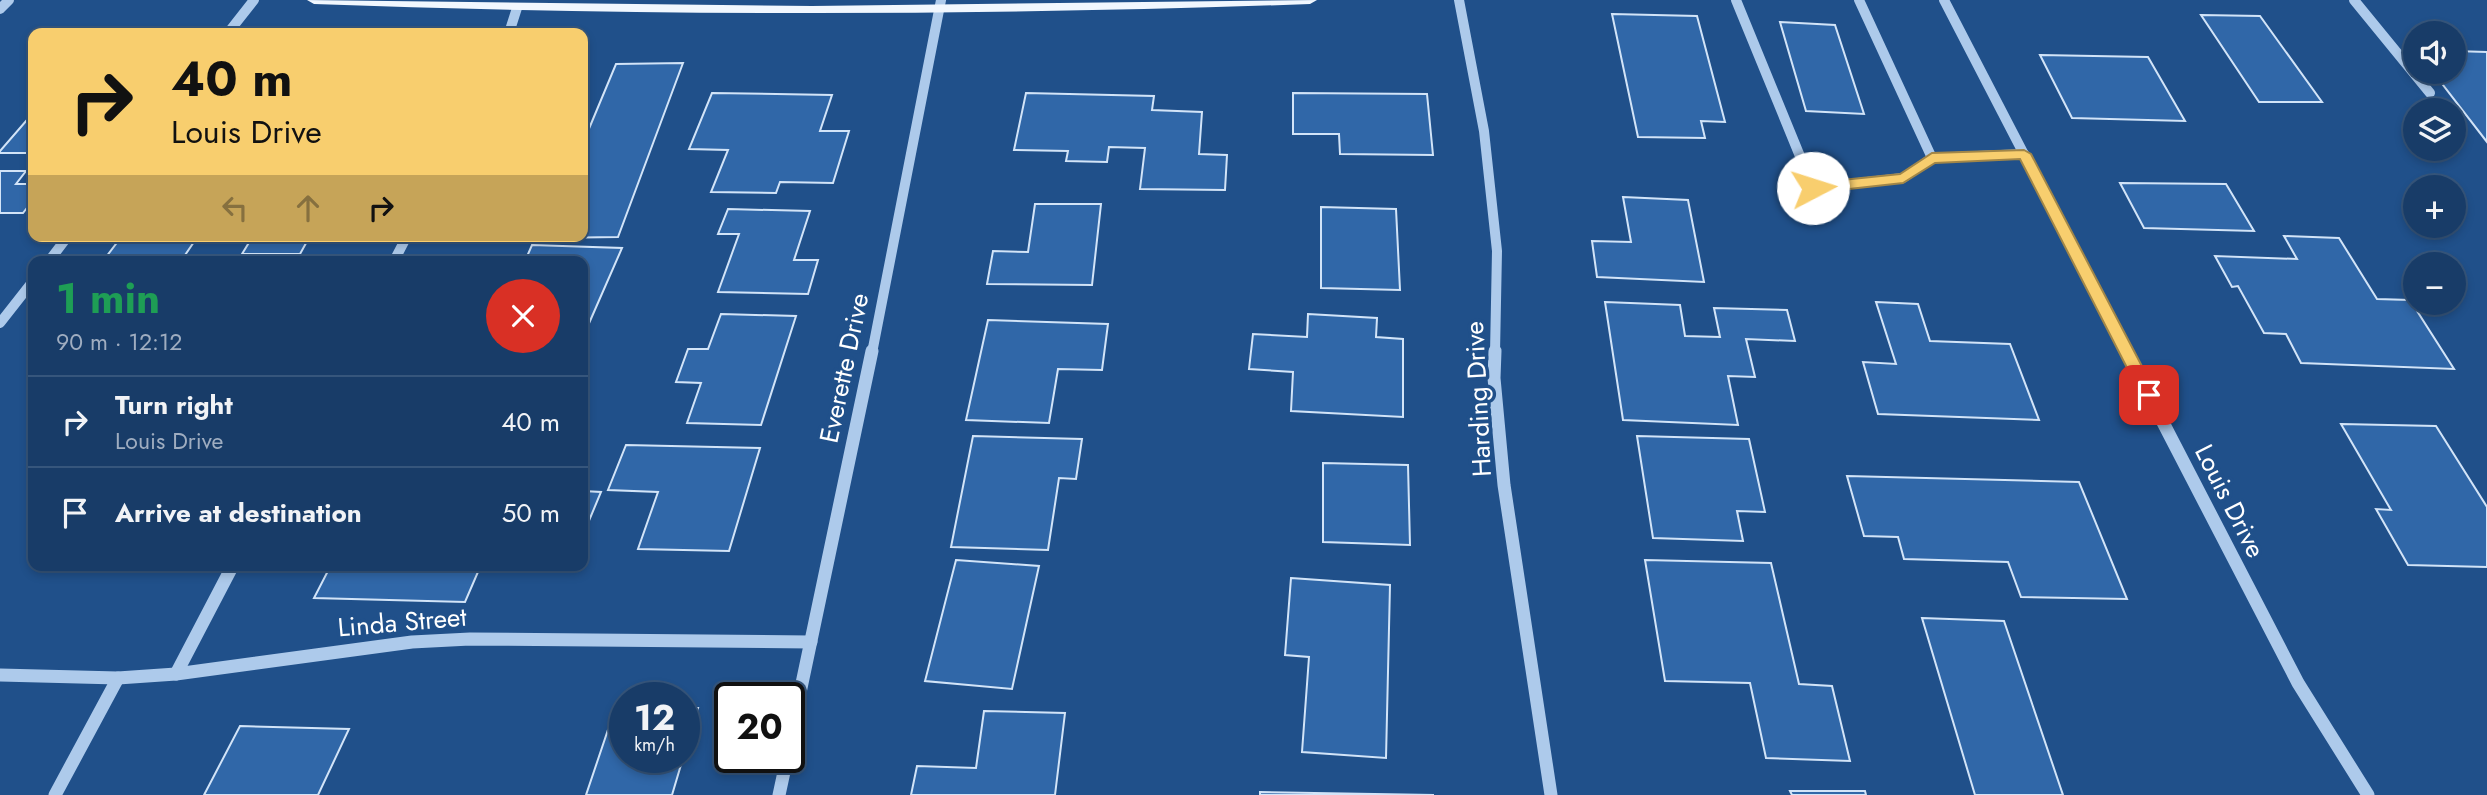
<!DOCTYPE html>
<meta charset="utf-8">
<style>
:root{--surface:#183c68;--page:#21436e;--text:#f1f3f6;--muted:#9fadc0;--line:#36567c}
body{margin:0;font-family:Jost,sans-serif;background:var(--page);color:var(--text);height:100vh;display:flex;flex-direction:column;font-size:26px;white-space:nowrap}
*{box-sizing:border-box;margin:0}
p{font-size:23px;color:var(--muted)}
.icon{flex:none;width:38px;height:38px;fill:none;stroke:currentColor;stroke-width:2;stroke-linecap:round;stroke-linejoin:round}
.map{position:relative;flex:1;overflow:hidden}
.side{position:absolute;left:28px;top:256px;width:560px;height:315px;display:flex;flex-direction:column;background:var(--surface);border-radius:14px;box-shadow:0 4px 10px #0003,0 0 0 2px var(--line)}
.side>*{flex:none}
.guide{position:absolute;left:28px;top:28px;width:560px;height:214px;border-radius:14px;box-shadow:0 4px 10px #0003,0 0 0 2px var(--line);background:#f8ce6e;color:#111;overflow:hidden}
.controls{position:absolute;left:2403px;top:21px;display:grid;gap:14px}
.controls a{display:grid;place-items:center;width:63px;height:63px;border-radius:50%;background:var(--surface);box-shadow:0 4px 10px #0003,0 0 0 2px var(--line);font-size:35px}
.speed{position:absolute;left:609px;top:682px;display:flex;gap:14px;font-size:35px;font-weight:700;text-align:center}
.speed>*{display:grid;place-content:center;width:91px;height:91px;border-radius:50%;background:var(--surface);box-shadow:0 4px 10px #0003,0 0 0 2px var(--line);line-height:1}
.speed small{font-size:18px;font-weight:400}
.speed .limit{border:4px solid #111;border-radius:10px;background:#fff;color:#111}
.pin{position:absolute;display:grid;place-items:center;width:60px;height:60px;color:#fff;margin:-30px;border-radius:14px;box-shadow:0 4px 10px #0006}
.me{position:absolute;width:77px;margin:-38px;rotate:85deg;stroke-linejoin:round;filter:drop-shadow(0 0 5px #0008)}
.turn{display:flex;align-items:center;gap:24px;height:147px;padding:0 28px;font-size:32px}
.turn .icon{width:91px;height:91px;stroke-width:2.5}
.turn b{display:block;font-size:49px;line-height:60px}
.lanes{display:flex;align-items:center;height:66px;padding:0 28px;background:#0003;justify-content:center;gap:35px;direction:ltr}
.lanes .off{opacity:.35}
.round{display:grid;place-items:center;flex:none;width:74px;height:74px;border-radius:37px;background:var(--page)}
.summary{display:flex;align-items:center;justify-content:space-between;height:119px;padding:0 28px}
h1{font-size:42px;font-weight:700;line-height:52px;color:#1e9e55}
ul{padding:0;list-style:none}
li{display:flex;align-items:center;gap:21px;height:91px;padding:0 28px;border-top:2px solid var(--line)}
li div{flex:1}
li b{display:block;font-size:26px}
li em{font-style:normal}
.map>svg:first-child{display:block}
</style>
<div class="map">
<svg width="2487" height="795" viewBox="0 0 2487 795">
<rect width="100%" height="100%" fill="#20508a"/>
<g fill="#3067a8" stroke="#d2e4f8" stroke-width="2">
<polygon points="1612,14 1697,16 1725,122 1701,121 1705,138 1638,137"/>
<polygon points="2201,15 2260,16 2322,102 2259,102"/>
<polygon points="1780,22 1835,25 1864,114 1806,111"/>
<polygon points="2454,51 2487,52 2487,142 2433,72 2454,72"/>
<polygon points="2040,55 2148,57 2185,121 2072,118"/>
<polygon points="683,63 618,237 544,238 583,236 583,143 616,64"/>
<polygon points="712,93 832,95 820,131 849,131 833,183 780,182 776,193 711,192 728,150 689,149"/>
<polygon points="1026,93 1154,96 1152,110 1202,112 1199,154 1227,155 1225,190 1140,189 1145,148 1109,147 1107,162 1066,161 1068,151 1014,150"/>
<polygon points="1293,93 1427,94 1433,155 1340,154 1339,134 1293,134"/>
<polygon points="33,113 33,153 0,153 0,151"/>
<polygon points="0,171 26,171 16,184 33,184 33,200 23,213 0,213"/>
<polygon points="2120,183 2226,184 2254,231 2144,228"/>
<polygon points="1623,197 1688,200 1704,282 1597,277 1592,241 1631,242"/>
<polygon points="1035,204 1101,204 1092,285 987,284 993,251 1028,252"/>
<polygon points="1321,207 1396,209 1400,290 1321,288"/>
<polygon points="728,209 810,211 794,260 818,260 808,294 718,292 739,234 718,234"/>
<polygon points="122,236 198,236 181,261 103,261"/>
<polygon points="253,236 310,236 300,254 242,254"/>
<polygon points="2284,236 2339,238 2377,299 2410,300 2454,369 2301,363 2286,334 2264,333 2238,286 2232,287 2215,256 2297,259"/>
<polygon points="532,245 622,248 583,337 583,261 525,261"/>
<polygon points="1605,302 1680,305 1685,336 1720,337 1714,308 1787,310 1795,341 1746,339 1755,377 1728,376 1738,425 1623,420"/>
<polygon points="1876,302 1918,304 1930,341 2010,344 2039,420 1878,414 1863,362 1896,364"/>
<polygon points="721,314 796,316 761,425 687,423 701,383 676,382 688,349 708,349"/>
<polygon points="1308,314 1377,318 1376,337 1403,339 1403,417 1291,411 1293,372 1249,369 1253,334 1307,337"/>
<polygon points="988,320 1108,324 1102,370 1058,369 1049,423 966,420"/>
<polygon points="2341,424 2436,426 2487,507 2487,567 2408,565 2376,509 2391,510"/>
<polygon points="973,436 1082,439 1076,479 1059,478 1048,550 951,547"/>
<polygon points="1637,436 1749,439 1765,512 1737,511 1743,541 1653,538"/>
<polygon points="626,445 760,448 729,551 638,549 658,492 608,490"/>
<polygon points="1323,463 1408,465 1410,545 1323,542"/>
<polygon points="1847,476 2079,482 2127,599 2021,597 2008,562 1904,559 1898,537 1864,536"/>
<polygon points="583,491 601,492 583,535"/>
<polygon points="956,560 1039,566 1012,689 925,681"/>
<polygon points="1645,560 1771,563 1799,684 1832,686 1850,761 1766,758 1750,683 1665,681"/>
<polygon points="331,565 481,565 465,602 314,598"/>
<polygon points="1291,578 1390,585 1386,758 1302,752 1309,657 1285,655"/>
<polygon points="1922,618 2004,621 2063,795 1975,795"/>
<polygon points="616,706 625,706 625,758 683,758 672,795 586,795"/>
<polygon points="684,708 698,708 684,754"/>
<polygon points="984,711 1065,713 1055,795 911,795 917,766 976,768"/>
<polygon points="240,726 349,729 318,795 204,795"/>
<polygon points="1790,791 1865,791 1866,795 1792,795"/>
<polygon points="1260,792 1434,795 1260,795"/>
</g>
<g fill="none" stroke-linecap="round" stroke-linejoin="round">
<g stroke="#adcaeb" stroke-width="10">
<polyline points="1459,0 1484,131 1497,251 1495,353"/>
<polyline points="1736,0 1813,188 1903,178 1932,158"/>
<polyline points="1859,0 1932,158 2024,154"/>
<polyline points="1944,0 2127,353"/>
<polyline points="2354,0 2430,93"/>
<polyline points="0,9 9,0"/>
<polyline points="228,33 254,0"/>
<polyline points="509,33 517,8"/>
<polyline points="49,261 68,236"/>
<polyline points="394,261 407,236"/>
<polyline points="0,323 33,281"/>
<polyline points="872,353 941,0"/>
</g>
<g stroke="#adcaeb" stroke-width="13">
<polyline points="1495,351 1494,378 1504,485 1551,795"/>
<polyline points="2126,351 2298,683 2368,795"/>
<polyline points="176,674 233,565"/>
<polyline points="0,675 118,678 176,674 412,642 470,639 811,642"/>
<polyline points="789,745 872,351"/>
<polyline points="55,795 118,678"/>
<polyline points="779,795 787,758"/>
</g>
<path fill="#f1f7fe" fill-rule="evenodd" d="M307,0L812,6L1317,0L1310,4C978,16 646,16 314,4Z"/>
</g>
<polygon fill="#f8ce6e" stroke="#a18648" stroke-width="2" points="2024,150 2031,154 2157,395 2154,399 2143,399 2020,159 1935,163 1903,183 1813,193 1806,188 1813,183 1900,174 1932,153"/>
<g text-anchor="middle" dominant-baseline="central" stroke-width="7" stroke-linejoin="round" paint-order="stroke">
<g font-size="26" fill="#fff" stroke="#20508a">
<text transform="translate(844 368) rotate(-78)">Everette Drive</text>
<text transform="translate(1478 399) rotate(-93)">Harding Drive</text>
<text transform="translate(2230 501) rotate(63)">Louis Drive</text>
<text transform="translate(402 622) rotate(-5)">Linda Street</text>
</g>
</g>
</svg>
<div class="controls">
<a><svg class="icon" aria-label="sound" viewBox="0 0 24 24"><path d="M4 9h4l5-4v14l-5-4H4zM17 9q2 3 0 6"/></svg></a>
<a><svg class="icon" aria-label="layers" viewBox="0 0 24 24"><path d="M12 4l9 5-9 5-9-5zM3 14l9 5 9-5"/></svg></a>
<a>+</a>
<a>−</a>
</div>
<div class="speed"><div>12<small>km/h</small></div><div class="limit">20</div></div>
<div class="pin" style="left:2149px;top:395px;background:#d93025"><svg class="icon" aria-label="arrive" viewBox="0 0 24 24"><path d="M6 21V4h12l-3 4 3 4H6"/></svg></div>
<svg class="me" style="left:1813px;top:188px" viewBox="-20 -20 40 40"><circle r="19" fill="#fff"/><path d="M0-13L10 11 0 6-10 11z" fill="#f8ce6e"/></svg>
<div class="guide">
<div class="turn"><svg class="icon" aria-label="right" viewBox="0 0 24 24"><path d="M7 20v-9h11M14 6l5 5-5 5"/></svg><div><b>40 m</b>Louis Drive</div></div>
<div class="lanes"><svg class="icon off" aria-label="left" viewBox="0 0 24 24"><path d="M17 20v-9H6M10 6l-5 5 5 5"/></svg><svg class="icon off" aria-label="ahead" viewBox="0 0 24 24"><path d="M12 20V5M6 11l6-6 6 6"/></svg><svg class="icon" aria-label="right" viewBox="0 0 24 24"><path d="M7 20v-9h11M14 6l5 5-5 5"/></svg></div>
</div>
<section class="side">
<div class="summary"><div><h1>1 min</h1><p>90 m · 12:12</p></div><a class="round" style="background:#d93025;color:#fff"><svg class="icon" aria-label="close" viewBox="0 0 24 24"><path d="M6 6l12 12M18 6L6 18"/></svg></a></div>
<ul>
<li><svg class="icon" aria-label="right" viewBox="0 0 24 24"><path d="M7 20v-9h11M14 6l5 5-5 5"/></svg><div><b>Turn right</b><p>Louis Drive</p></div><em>40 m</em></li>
<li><svg class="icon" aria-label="arrive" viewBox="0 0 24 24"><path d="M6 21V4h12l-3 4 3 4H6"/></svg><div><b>Arrive at destination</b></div><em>50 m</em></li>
</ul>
</section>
</div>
